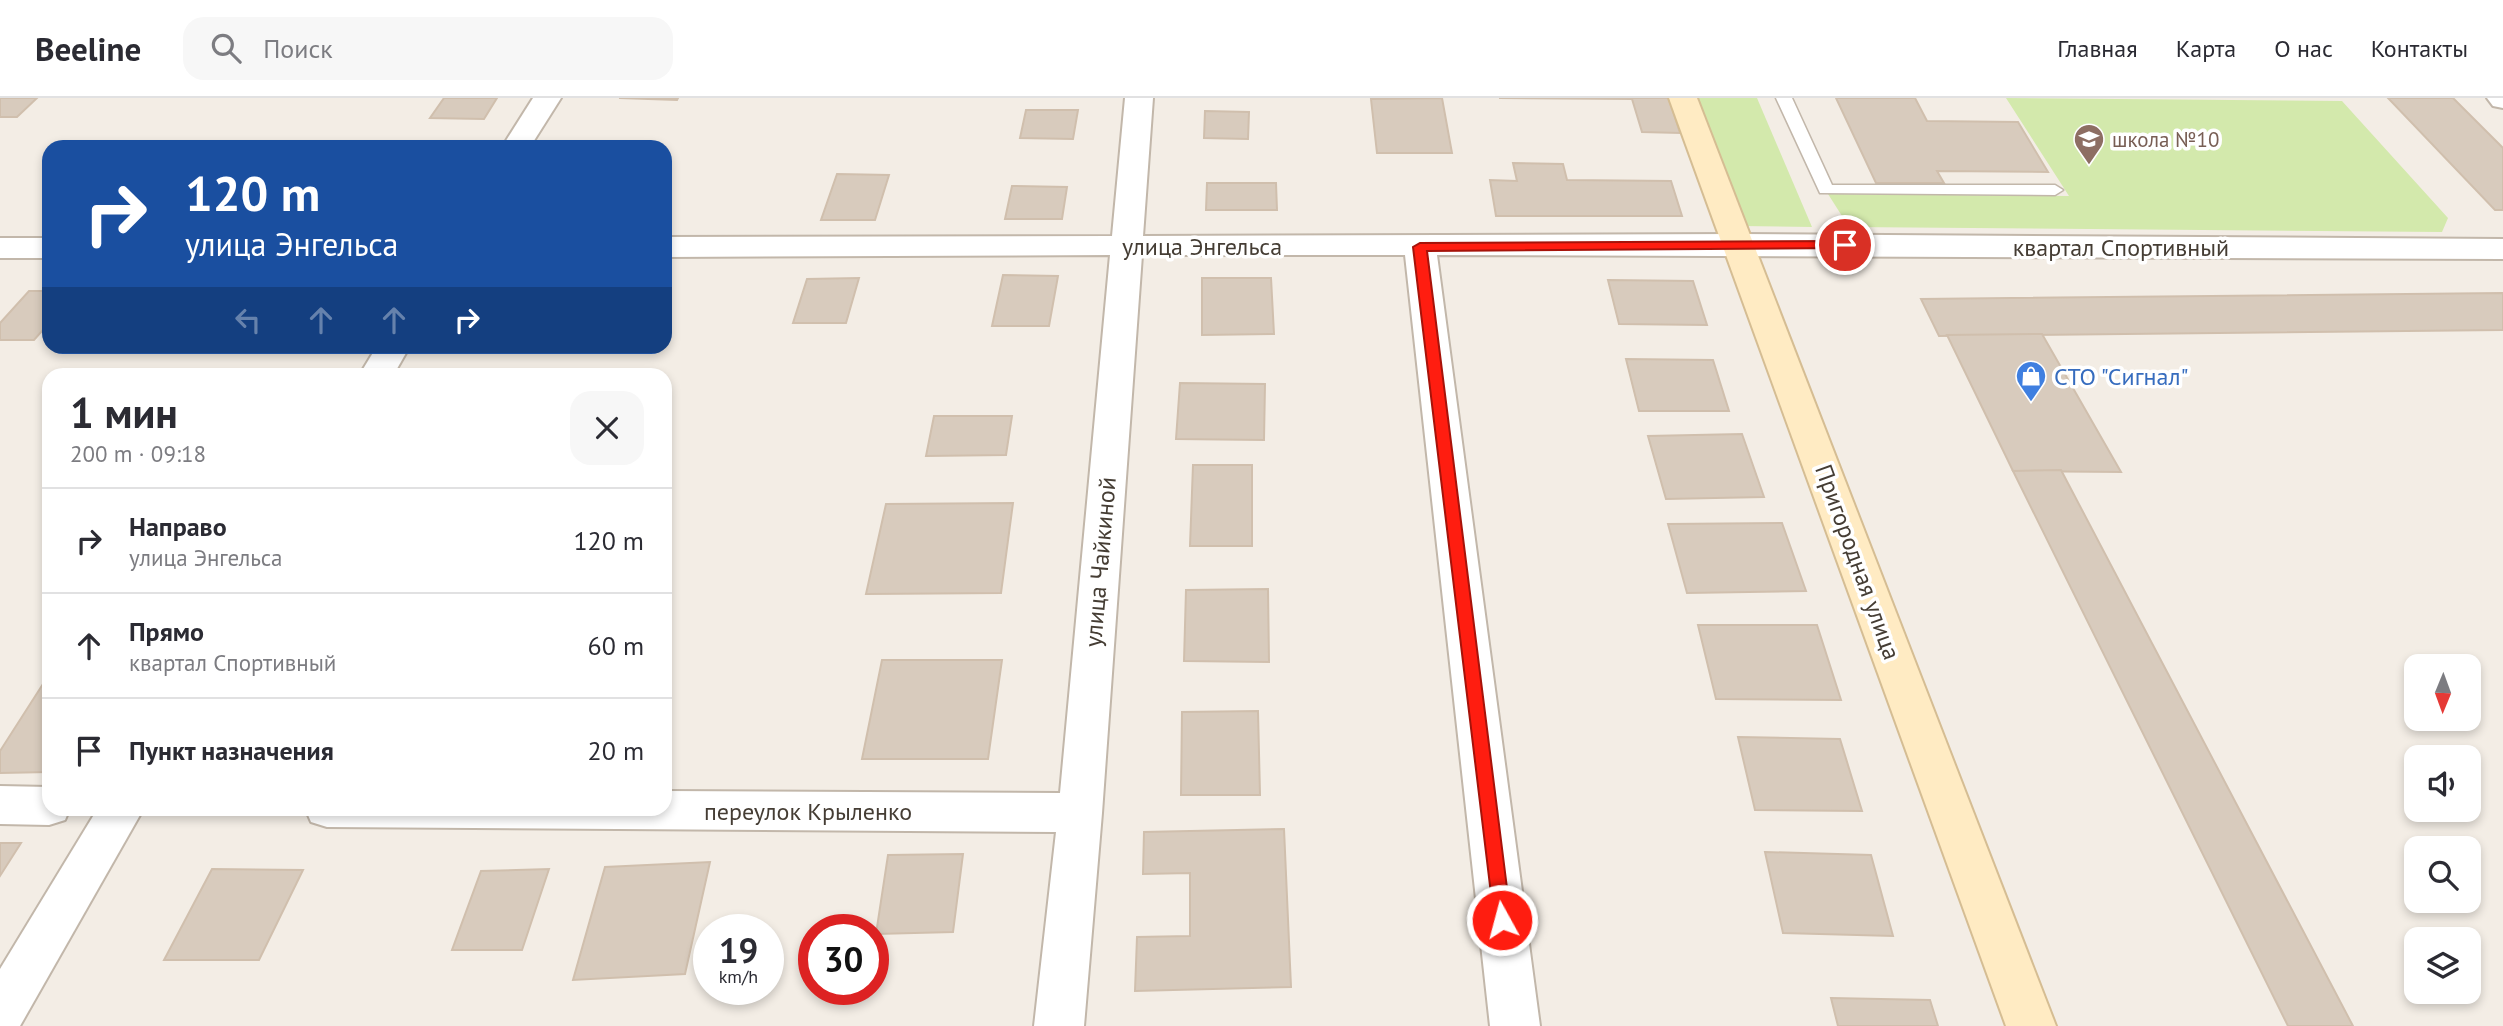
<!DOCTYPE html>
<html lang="ru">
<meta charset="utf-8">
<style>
:root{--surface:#fff;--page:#f7f7f7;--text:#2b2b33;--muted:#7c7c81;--line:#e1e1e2}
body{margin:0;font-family:"PT Sans",sans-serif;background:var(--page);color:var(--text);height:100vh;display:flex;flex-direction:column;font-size:26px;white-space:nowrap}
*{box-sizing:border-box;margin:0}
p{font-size:23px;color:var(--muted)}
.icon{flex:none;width:38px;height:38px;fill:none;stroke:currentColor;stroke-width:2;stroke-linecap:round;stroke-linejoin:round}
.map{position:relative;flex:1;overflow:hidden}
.details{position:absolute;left:42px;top:270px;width:630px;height:448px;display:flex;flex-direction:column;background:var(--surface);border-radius:21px;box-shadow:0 4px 10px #0003}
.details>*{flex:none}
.hud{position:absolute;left:42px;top:42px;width:630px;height:214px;border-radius:21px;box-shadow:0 4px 10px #0003;background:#1a4fa0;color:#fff;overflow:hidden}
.needle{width:46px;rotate:181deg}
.controls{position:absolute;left:2404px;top:556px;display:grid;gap:14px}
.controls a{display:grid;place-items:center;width:77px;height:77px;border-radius:14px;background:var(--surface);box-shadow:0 4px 10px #0003;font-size:35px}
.speed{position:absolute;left:693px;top:816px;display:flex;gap:14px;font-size:35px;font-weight:700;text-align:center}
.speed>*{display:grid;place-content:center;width:91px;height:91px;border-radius:50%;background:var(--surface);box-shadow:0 4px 10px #0003;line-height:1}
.speed small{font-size:18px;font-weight:400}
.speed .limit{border:10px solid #d22;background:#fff;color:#111}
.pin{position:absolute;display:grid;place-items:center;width:60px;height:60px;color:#fff;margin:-30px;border:4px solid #fff;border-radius:50%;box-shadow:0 2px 7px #0007}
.me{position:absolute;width:77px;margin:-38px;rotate:353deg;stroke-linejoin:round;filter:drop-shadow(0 0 5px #0008)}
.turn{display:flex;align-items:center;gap:24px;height:147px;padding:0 28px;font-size:32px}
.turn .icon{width:91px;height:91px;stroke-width:2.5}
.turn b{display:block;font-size:49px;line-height:60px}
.lanes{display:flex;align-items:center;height:66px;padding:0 28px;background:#0003;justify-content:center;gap:35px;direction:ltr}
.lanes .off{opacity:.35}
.round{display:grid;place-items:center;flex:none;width:74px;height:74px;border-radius:21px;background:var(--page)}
.overview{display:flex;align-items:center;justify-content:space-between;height:119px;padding:0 28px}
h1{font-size:42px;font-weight:800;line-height:52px}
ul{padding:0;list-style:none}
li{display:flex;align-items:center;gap:21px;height:105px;padding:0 28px;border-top:2px solid var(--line)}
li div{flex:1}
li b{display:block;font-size:26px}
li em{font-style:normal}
header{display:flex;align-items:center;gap:42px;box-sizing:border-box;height:98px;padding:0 35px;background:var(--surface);border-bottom:2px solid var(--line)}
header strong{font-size:33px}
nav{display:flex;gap:38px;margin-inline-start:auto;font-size:24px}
.search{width:490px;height:63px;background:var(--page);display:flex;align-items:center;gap:18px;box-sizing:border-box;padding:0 24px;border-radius:21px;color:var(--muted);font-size:26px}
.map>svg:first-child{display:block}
</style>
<header>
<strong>Beeline</strong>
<div class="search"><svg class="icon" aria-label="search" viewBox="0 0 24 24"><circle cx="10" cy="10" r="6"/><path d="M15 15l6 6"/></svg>Поиск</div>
<nav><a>Главная</a><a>Карта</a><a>О нас</a><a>Контакты</a></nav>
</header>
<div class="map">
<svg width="2503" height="928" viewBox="0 0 2503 928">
<rect width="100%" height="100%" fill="#f3ede5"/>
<g fill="#d3e9ac">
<polygon points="1692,0 1757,0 1812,129 1740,128"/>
<polygon points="2006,0 2342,3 2448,120 2442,134 1849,129 1828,96 2069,98"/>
</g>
<g fill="#d8cbbd" stroke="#d0bfad" stroke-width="2">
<polygon points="0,0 37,0 17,19 0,19"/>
<polygon points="444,0 497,0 484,21 430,20"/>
<polygon points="619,0 678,0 677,2"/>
<polygon points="1442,0 1452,55 1377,55 1371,1"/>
<polygon points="1499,0 1669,0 1680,35 1642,34 1632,1"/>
<polygon points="1836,0 1915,0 1927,23 2018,24 2048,74 1937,73 1944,85 1876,85"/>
<polygon points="2388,0 2453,0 2503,50 2503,112 2495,112"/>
<polygon points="1026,12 1078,12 1073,41 1020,40"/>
<polygon points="1205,13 1249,14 1248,41 1204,40"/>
<polygon points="1513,65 1563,66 1567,82 1671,83 1682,118 1496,118 1490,82 1517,83"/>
<polygon points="837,76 889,77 875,122 821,122"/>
<polygon points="1207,85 1276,85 1277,112 1206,112"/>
<polygon points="1012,88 1067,89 1062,121 1005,121"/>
<polygon points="1003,177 1058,178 1049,228 992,228"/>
<polygon points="859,180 846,225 793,225 807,181"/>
<polygon points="1202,180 1271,180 1274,236 1202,237"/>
<polygon points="1608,182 1693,183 1707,227 1619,226"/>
<polygon points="29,193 49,193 49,225 34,242 0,242 0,225"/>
<polygon points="2503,195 2503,232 1939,238 1921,201"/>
<polygon points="2042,236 2121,374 2013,373 1947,237"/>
<polygon points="245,248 333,248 244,250"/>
<polygon points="1626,261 1713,262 1729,313 1639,313"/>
<polygon points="1180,285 1265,286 1264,342 1176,341"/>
<polygon points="934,318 1012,318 1006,357 926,358"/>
<polygon points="1742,336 1764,399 1666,401 1648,338"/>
<polygon points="1193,367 1252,367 1252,448 1190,448"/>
<polygon points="2061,372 2353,928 2288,928 2013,373"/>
<polygon points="1013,405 1001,495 866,496 886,406"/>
<polygon points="1782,425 1806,493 1687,495 1668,426"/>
<polygon points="1268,491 1269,564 1184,563 1186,492"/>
<polygon points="1698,527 1817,527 1841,602 1716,601"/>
<polygon points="882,562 1002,562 988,661 862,661"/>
<polygon points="43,586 49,586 49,674 0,675 0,653"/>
<polygon points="1258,613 1260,697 1181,697 1182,614"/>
<polygon points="1738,639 1840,641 1862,713 1755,712"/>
<polygon points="1284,731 1291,889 1135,893 1137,839 1190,838 1190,775 1143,776 1144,734"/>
<polygon points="0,745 21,745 0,778"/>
<polygon points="1765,754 1871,757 1893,838 1783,835"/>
<polygon points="963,756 953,834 876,836 888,757"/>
<polygon points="710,764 685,876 573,882 605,769"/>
<polygon points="212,771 303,772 259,862 164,862"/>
<polygon points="549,771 522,852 452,852 481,773"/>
<polygon points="1831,900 1930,902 1938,928 1838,928"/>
</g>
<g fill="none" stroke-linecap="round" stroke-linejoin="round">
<g stroke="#c2b7aa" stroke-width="3">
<polygon id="lane" points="1776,0 1792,0 1832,87 2055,87 2063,92 2055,97 1820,95"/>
</g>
<g stroke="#c2b7aa" stroke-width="4">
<g id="street">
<polygon points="533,0 561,0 530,49 502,49"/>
<polygon points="1125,0 1153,0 1143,138 1739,136 2503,141 2503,161 1437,157 1540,928 1490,928 1405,157 1142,157 1102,715 1084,928 1034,928 1056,734 327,729 311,724 305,710 665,710 665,693 1060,695 1110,157 665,159 665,139 1112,138"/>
<polygon points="2487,0 2503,0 2503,10 2493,8"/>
<rect x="0" y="140" width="49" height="20"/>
<polygon points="377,248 410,248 394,276 360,276"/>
<polygon points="0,688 49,689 49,710 70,710 65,722 49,727 0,726"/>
<polygon points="98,710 144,710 20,928 0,928 0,871"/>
</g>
</g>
<g stroke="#d5bd93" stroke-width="4">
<polygon id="secondary" points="1669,0 1697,0 2056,928 2006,928"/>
</g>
<use href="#lane" fill="#fff" fill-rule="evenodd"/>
<use href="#street" fill="#fff" fill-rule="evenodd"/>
<use href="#secondary" fill="#ffebc3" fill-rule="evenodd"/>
</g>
<polygon fill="#ff1d10" stroke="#a6130a" stroke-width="2" points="1845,143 1852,147 1850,150 1427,153 1511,822 1508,829 1502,831 1495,829 1413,149 1420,145"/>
<defs>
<g id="school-pin" transform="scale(1.575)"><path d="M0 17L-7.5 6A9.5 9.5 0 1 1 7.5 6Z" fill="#8d6e63" stroke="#fff"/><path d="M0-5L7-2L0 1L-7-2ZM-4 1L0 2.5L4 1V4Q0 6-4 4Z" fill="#fff"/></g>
<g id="shop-pin" transform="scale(1.575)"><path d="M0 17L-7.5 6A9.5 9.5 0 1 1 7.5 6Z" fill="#3f7fe0" stroke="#fff"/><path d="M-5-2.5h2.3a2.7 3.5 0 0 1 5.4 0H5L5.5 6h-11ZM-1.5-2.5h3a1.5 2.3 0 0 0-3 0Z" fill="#fff"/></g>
</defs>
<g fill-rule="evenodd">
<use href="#school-pin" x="2089" y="41"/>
<use href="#shop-pin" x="2031" y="278"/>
</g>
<g text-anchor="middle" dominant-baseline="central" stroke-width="7" stroke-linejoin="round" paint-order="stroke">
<g font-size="21" fill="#785e54" stroke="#fff" text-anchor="start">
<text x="2112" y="41">школа №10</text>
</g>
<g font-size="24" fill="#453d34" stroke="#fff">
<text x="1202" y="148">улица Энгельса</text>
<text x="2121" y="149">квартал Спортивный</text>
<text transform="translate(1100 464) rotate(-85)">улица Чайкиной</text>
<text transform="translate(1858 464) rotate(70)">Пригородная улица</text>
<text x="808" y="713">переулок Крыленко</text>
</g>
<g font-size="24" fill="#366cbe" stroke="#fff" text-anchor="start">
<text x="2054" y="278">СТО "Сигнал"</text>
</g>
</g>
</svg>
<div class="controls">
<a><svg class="needle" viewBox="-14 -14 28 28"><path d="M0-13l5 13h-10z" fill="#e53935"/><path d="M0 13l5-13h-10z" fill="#7c7c81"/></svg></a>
<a><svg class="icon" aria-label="sound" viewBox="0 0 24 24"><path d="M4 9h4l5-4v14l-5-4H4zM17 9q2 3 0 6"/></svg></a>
<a><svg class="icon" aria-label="search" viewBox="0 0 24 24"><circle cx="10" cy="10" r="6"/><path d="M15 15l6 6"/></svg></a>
<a><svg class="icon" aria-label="layers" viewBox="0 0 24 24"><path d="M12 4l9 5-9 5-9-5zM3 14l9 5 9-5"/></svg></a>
</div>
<div class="speed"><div>19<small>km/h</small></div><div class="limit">30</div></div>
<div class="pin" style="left:1845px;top:147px;background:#d93025"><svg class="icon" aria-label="arrive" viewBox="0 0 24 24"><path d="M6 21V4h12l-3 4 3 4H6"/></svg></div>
<svg class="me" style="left:1502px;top:822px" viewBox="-20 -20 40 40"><circle r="17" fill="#ff1d10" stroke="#fff" stroke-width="3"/><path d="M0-11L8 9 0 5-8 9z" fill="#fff"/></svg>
<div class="hud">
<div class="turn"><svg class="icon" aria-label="right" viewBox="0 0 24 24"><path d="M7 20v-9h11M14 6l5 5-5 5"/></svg><div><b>120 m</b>улица Энгельса</div></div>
<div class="lanes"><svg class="icon off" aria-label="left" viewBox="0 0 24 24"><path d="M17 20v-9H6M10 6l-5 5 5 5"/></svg><svg class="icon off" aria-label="ahead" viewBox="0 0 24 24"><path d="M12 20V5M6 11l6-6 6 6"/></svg><svg class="icon off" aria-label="ahead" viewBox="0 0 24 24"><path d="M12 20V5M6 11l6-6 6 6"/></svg><svg class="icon" aria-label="right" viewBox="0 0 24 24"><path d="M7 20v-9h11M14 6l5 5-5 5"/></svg></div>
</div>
<section class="details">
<div class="overview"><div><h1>1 мин</h1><p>200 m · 09:18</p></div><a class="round"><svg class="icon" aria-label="close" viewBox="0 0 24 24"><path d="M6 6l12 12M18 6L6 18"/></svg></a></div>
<ul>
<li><svg class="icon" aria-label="right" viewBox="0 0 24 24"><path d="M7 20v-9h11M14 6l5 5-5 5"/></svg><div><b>Направо</b><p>улица Энгельса</p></div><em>120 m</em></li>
<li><svg class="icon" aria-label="ahead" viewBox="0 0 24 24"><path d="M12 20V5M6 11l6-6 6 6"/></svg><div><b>Прямо</b><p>квартал Спортивный</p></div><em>60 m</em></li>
<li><svg class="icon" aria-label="arrive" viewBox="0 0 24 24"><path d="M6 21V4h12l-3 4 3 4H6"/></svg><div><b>Пункт назначения</b></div><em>20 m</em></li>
</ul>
</section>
</div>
